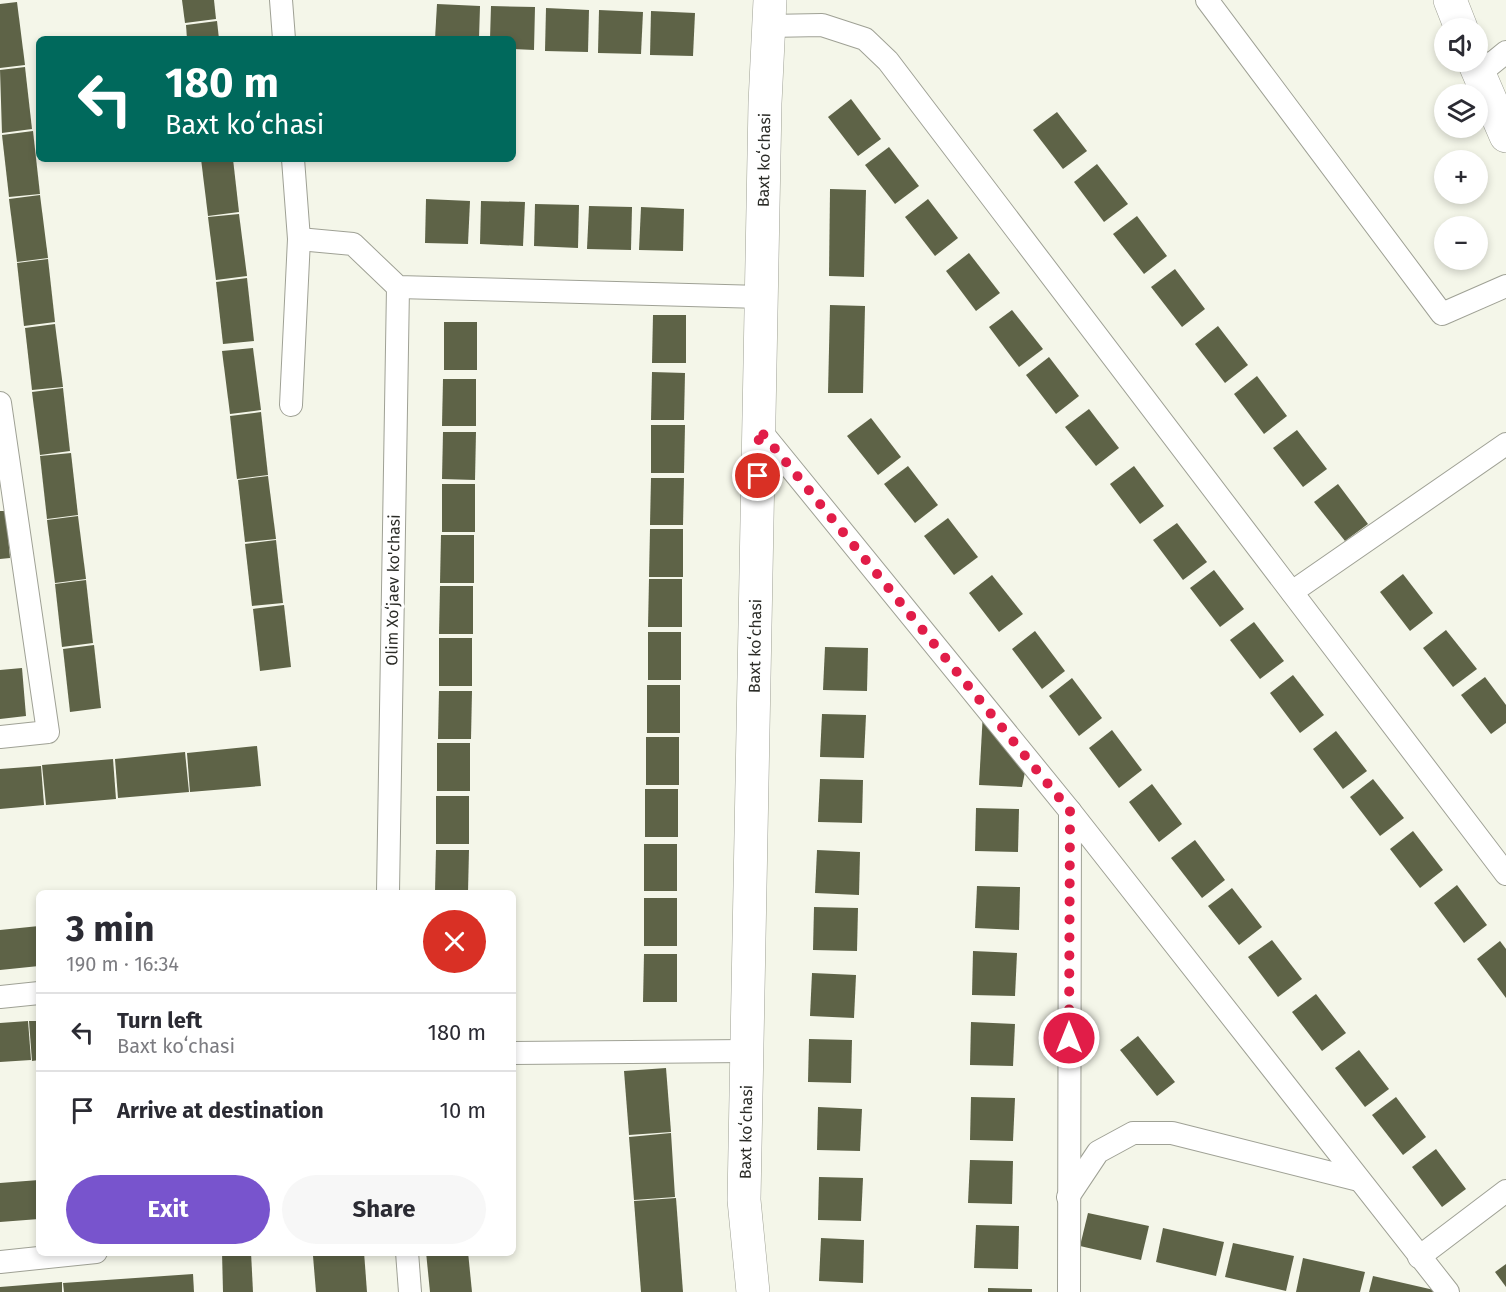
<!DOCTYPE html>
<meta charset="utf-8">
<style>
:root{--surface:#fff;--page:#f7f7f7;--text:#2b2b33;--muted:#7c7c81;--line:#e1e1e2;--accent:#7854cd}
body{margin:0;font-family:"Fira Sans",sans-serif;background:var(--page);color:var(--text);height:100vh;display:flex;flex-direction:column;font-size:22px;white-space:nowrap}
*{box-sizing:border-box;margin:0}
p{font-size:20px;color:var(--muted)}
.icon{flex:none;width:33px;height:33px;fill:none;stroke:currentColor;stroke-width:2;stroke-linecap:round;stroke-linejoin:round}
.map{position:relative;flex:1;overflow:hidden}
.details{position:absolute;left:36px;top:890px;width:480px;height:366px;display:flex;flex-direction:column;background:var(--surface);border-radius:9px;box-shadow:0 3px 9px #0003}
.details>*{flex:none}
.banner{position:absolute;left:36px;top:36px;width:480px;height:126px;border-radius:9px;box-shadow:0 3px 9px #0003;background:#00695c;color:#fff;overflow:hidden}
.buttons{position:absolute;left:1434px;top:18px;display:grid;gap:12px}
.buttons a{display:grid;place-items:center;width:54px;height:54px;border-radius:50%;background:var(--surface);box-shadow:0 3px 9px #0003;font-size:30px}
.pin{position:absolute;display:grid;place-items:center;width:51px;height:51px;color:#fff;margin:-26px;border:3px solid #fff;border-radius:50%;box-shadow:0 2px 6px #0007}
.me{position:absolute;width:66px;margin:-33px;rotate:0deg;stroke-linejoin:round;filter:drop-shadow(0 0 4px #0008)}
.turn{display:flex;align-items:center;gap:21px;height:126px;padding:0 30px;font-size:27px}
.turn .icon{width:78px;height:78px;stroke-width:2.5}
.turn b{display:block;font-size:42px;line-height:51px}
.round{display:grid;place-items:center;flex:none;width:63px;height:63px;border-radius:32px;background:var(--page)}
.overview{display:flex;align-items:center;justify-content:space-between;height:102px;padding:0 30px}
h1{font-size:36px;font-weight:700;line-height:45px}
.action{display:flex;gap:12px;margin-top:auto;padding:12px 30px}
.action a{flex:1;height:69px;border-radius:36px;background:var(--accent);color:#fff;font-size:24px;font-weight:700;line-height:69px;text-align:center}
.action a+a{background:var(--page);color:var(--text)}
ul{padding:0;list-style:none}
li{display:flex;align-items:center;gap:18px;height:78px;padding:0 30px;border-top:2px solid var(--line)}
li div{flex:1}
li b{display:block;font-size:22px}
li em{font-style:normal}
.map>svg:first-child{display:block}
</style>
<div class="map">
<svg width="1506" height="1292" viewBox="0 0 1506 1292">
<rect width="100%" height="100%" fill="#f4f6e9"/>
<g fill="#5e6347">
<polygon points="182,0 214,0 216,19 185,23"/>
<polygon points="17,2 25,65 0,68 0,4"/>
<polygon points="437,4 480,6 479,39 435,39"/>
<polygon points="491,6 535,7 534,50 513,49 513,39 490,39"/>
<polygon points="546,8 589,10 588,52 545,51"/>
<polygon points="599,10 643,12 641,54 598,53"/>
<polygon points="651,11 695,13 693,56 650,55"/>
<polygon points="217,21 219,39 187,39 186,25"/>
<polygon points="25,67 32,129 2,133 0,70"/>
<polygon points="851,99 881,139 858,156 828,117"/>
<polygon points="1057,112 1087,151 1063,169 1033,130"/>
<polygon points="33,131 40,194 9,197 2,135"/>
<polygon points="889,147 919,186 895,204 865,165"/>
<polygon points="201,159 233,159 239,212 208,216"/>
<polygon points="1097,164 1128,204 1104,222 1074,182"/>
<polygon points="830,189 866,190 864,277 829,276"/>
<polygon points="40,195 48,258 17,262 9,199"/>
<polygon points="426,199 470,201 468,244 425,243"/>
<polygon points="928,199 958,238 935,256 905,217"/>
<polygon points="481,201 525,202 523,246 480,244"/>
<polygon points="535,204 579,205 578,248 534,246"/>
<polygon points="589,206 632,207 631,250 587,249"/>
<polygon points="641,207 684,209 683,251 639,250"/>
<polygon points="239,214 247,276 216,280 208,217"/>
<polygon points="1137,216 1167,256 1144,274 1113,234"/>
<polygon points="969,253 1000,293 976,311 946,271"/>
<polygon points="48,259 55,322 24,326 17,263"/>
<polygon points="1175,269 1205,309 1182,327 1151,287"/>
<polygon points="247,278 254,341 223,344 216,282"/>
<polygon points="830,305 865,306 863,393 828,393"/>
<polygon points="1012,310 1043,349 1019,367 989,327"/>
<polygon points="653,315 686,315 686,363 652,363"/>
<rect x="444" y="322" width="33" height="48"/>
<polygon points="55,324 63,387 32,390 25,328"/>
<polygon points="1218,326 1248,365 1225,383 1195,344"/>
<polygon points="253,348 261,410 230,414 222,351"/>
<polygon points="1049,357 1079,396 1056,414 1026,375"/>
<polygon points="652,372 685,373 684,420 651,420"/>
<polygon points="1257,376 1287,416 1264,434 1234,394"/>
<polygon points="443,379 476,379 476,426 442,426"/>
<polygon points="63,388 70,451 40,455 32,392"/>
<polygon points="1089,409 1119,448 1096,466 1065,427"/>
<polygon points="261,412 268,475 237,479 230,416"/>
<polygon points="871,418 901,457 878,475 847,436"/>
<polygon points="651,425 685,425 684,473 651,473"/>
<polygon points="1297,430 1327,469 1303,487 1273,448"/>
<polygon points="443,432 476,432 475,480 442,479"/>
<polygon points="71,453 78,515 47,519 40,456"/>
<polygon points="908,466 938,505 915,523 884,484"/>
<polygon points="1134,466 1164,506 1140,524 1110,484"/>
<polygon points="268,476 276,539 245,542 238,480"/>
<polygon points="651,478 684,478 683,525 650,525"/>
<rect x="442" y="484" width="33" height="48"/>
<polygon points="1338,484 1368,524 1345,541 1314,502"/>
<polygon points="0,511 6,511 10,558 0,559"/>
<polygon points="78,516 86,579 55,583 47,520"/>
<polygon points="948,518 978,557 954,575 924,536"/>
<polygon points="1177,523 1207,562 1183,580 1153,540"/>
<polygon points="650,529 683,529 683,577 649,577"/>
<polygon points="441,535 474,535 474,583 440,583"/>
<polygon points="276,540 283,603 252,606 245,544"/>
<polygon points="1214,570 1244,609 1220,627 1190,588"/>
<polygon points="1403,574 1433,613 1410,631 1380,592"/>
<polygon points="992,575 1023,614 999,632 969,593"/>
<polygon points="649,579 682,579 682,627 648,627"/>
<polygon points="86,580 93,643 62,647 55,584"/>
<polygon points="440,586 473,586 473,634 439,634"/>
<polygon points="284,605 291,667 260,671 253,609"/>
<polygon points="1254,622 1284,661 1260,679 1230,640"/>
<polygon points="1446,630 1477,669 1453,687 1423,648"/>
<polygon points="1035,631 1065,671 1042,689 1012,649"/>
<rect x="648" y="632" width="33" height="48"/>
<rect x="439" y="638" width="33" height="48"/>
<polygon points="94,645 101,708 70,712 63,649"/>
<polygon points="825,647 868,648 867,691 823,690"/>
<polygon points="22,668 26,716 0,719 0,670"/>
<polygon points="1293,675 1324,715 1300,733 1270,693"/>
<polygon points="1485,677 1506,705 1506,723 1491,734 1461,695"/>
<polygon points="1072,678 1102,718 1079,736 1049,696"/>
<rect x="647" y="685" width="33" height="48"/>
<polygon points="439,691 472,691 471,739 438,739"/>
<polygon points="983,712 1027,762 1022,787 979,785"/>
<polygon points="822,714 866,715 864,758 820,757"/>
<polygon points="1112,730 1142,770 1119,788 1089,748"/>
<polygon points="1336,731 1367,771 1343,789 1313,749"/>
<rect x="646" y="737" width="33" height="48"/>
<rect x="437" y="743" width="33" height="48"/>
<polygon points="257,746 261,786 190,792 187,753"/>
<polygon points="185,752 189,792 118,798 115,759"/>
<polygon points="113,759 116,799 46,805 42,765"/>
<polygon points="41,766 44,805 0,809 0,769"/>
<polygon points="820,779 863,780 862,823 818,822"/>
<polygon points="1373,779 1404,818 1380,836 1350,797"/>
<polygon points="1152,784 1182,824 1159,842 1129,802"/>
<rect x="645" y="789" width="33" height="48"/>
<rect x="436" y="796" width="33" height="48"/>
<polygon points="976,808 1019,809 1018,852 975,851"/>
<polygon points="1413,831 1443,870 1420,888 1390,849"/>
<polygon points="1195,840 1225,880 1202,898 1171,858"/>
<rect x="644" y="844" width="33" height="47"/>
<polygon points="436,850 469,850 468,892 435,892"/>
<polygon points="817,850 860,852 859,895 815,893"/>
<polygon points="1457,885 1487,925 1464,943 1434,903"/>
<polygon points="977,886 1020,887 1019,930 975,928"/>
<polygon points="1232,888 1262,927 1239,945 1208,906"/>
<rect x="644" y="898" width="33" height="48"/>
<polygon points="814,907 858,908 857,951 813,950"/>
<polygon points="39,926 39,966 0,970 0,930"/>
<polygon points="1272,940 1302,979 1278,997 1248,957"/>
<polygon points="1500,941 1506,949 1506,998 1477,959"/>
<polygon points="973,951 1017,953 1015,996 972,995"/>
<polygon points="644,954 677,954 677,1002 643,1002"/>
<polygon points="812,973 856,975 854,1018 810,1016"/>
<polygon points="1316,994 1346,1033 1322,1051 1292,1012"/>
<polygon points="28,1021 31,1060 0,1062 0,1023"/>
<polygon points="29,1021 39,1021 39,1060 32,1061"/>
<polygon points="971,1022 1015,1024 1013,1066 970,1065"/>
<polygon points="1138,1036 1175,1082 1157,1096 1120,1050"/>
<polygon points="809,1039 852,1040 851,1083 808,1082"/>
<polygon points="1359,1050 1389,1089 1365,1107 1335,1068"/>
<polygon points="666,1068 671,1132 629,1135 624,1071"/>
<polygon points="971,1097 1015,1098 1013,1141 970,1140"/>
<polygon points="1396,1097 1426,1137 1403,1155 1372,1115"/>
<polygon points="818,1107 862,1109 860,1151 817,1150"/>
<polygon points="671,1133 675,1197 634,1200 629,1137"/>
<polygon points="1436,1149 1466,1189 1442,1207 1412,1167"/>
<polygon points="970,1160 1013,1161 1012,1204 968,1203"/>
<polygon points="819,1177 863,1178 861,1221 818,1220"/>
<polygon points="39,1180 39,1219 0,1222 0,1183"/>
<polygon points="676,1198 683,1292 641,1292 634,1201"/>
<polygon points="1088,1213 1149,1226 1141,1260 1080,1246"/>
<polygon points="976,1225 1019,1226 1018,1269 974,1268"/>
<polygon points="1163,1228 1224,1242 1216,1276 1156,1262"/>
<polygon points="821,1238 864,1240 863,1283 819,1281"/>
<polygon points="1233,1243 1294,1256 1286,1291 1225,1277"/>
<polygon points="222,1252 251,1252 253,1292 223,1292"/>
<polygon points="364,1252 367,1292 316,1292 313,1256"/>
<polygon points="426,1252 468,1252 472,1292 430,1292"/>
<polygon points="1303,1258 1365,1272 1360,1292 1296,1292"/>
<polygon points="1506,1264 1506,1287 1495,1272"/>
<polygon points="193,1274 194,1292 64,1292 63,1283"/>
<polygon points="1373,1276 1434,1290 1433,1292 1369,1292"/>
<polygon points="62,1282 62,1292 0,1292 0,1287"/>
<polygon points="988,1288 1032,1289 1032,1292 988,1292"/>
</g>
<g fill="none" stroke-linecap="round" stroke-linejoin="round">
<g stroke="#9fa195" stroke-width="24">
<g id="street">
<polyline points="281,0 284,39"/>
<polyline points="1207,0 1442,314 1506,286"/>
<polyline points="768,26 822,25 865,39 888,61 1506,874"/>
<polyline points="1479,74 1506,52"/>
<polyline points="299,239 353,244 398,287 761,297"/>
<polyline points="0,403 48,732 0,737"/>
<polyline points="291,405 299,239 293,159"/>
<polyline points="759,429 1070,811 1448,1292"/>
<polyline points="1292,592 1506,444"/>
<polyline points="388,892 398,287"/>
<polyline points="0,997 39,993"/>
<polyline points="513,1053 747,1051"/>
<polyline points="1068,1197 1098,1152 1133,1133 1172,1133 1359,1180"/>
<polyline points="407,1252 410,1292"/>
<polyline points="1419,1257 1506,1191"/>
<polyline points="0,1262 96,1252"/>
<polyline points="1069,1292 1070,811"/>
</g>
</g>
<g stroke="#9fa195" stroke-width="34">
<g id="secondary">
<polyline points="1450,0 1461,28"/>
<polyline points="1474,62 1506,136"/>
<polyline points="753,1292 744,1200 765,103 770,0"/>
</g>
</g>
<use href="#street" stroke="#fff" stroke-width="22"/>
<use href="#secondary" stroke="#fff" stroke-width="33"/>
</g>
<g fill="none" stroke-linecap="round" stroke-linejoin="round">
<polyline stroke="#e11d48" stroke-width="10" stroke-dasharray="0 18" points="758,476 759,429 1070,811 1069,1038"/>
</g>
<g text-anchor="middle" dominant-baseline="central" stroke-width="6" stroke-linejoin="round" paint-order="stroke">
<g font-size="16" fill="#2a2b26" stroke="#fff">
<text transform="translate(764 160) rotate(-89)">Baxt koʻchasi</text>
<text transform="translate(393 590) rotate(-89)">Olim Xoʻjaev ko'chasi</text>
<text transform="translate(755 646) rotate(-89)">Baxt koʻchasi</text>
<text transform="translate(746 1132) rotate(-89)">Baxt koʻchasi</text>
</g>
</g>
</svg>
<div class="buttons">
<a><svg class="icon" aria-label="sound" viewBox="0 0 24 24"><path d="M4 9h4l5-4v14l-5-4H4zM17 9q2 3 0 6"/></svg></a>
<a><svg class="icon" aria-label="layers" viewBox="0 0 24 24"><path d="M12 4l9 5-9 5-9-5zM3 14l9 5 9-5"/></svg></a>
<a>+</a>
<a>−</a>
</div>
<div class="pin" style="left:758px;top:476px;background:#d93025"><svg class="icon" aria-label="arrive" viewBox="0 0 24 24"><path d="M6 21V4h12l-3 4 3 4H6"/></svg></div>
<svg class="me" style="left:1069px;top:1038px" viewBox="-20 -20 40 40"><circle r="17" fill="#e11d48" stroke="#fff" stroke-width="3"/><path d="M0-11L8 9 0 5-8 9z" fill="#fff"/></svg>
<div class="banner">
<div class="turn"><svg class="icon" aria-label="left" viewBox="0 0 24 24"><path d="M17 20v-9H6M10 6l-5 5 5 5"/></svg><div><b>180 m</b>Baxt koʻchasi</div></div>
</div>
<section class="details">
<div class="overview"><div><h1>3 min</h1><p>190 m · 16:34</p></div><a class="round" style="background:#d93025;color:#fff"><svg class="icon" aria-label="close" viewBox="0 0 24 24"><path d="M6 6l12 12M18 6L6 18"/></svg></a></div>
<ul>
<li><svg class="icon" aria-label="left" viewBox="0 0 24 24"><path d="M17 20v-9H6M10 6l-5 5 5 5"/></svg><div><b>Turn left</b><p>Baxt koʻchasi</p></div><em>180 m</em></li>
<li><svg class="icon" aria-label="arrive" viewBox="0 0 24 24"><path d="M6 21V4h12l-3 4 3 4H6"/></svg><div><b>Arrive at destination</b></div><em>10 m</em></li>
</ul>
<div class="action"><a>Exit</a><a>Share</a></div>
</section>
</div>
